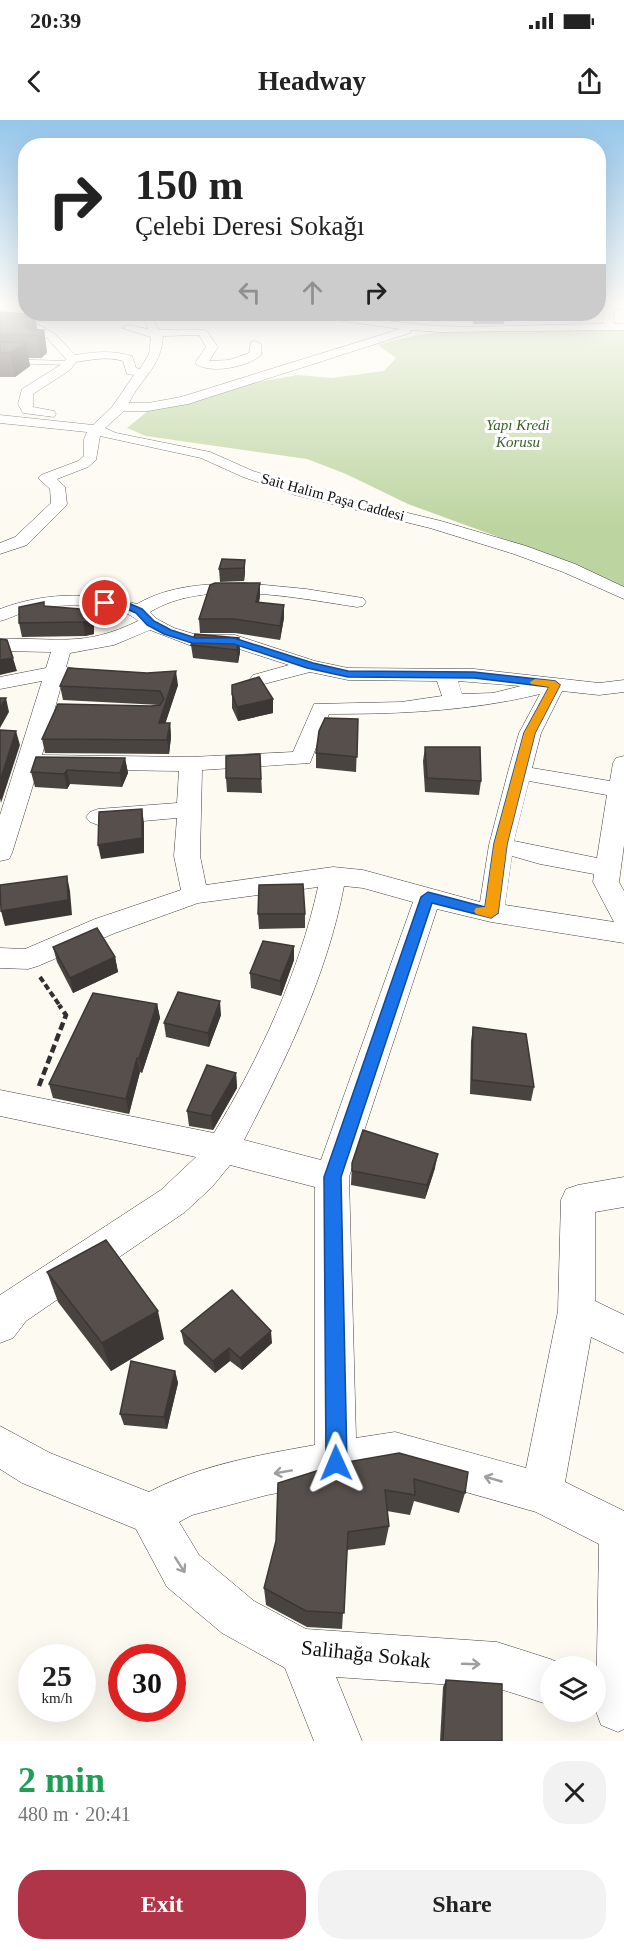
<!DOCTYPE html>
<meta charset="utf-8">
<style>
:root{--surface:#fff;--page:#f2f2f2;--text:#222;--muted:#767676;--accent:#b03548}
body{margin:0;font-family:Georgia,serif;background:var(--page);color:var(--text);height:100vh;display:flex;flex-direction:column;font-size:22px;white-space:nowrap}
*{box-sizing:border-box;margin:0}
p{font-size:20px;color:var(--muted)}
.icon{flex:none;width:33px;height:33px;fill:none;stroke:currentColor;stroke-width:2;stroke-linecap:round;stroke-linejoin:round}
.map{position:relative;height:1621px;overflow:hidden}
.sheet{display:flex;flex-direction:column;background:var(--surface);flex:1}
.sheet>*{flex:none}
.top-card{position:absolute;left:18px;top:18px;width:588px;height:183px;border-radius:24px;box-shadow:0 6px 24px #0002;background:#fff;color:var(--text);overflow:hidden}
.buttons{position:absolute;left:540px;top:1536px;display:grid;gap:12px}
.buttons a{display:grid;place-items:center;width:66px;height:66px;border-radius:50%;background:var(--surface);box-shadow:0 6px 24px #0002;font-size:30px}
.speed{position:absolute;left:18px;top:1524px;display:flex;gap:12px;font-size:30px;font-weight:700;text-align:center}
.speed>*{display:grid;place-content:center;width:78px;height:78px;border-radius:50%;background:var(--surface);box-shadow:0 6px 24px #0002;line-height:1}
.speed small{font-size:15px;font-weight:400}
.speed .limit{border:9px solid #d22;background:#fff;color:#111}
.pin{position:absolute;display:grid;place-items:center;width:51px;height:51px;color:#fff;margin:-26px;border:3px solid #fff;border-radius:50%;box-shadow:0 2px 6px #0007}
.me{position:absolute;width:66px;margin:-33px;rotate:359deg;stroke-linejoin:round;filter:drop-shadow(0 0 4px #0008)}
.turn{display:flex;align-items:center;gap:21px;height:126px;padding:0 18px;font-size:27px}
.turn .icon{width:78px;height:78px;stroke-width:2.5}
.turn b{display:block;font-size:42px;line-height:51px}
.lanes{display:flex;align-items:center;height:57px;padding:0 18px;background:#0003;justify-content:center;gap:30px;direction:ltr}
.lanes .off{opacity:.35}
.round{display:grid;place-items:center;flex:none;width:63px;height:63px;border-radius:24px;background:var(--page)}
.overview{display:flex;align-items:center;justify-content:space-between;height:102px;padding:0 18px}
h1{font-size:36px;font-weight:800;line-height:45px;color:#1e9e55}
.button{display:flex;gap:12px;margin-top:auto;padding:12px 18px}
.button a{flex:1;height:69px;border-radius:24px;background:var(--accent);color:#fff;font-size:24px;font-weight:800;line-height:69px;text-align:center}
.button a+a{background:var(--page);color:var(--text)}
.status{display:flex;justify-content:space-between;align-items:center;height:42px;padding:0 30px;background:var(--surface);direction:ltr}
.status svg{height:16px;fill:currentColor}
header{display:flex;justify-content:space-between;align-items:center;height:78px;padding:0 18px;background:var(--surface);font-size:27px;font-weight:800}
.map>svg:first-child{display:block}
</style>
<div class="status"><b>20:39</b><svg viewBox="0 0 49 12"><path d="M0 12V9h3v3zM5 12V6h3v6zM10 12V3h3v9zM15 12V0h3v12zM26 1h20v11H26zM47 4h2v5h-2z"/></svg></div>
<header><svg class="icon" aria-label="back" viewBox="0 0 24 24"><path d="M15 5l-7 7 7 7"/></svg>Headway<svg class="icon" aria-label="share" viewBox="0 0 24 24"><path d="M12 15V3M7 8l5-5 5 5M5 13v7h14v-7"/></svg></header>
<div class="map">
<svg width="624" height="1621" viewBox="0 0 624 1621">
<rect width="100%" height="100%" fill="#fdfaf2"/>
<path fill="#bcd49f" d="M610,210L624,211V475L526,427L408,384L346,354L307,339L146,316L127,308L148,291L168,286L190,274L298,255L332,258L384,251L396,238L378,225C447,202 537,210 610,210Z"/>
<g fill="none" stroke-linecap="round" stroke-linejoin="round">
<g stroke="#414141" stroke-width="1">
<polygon id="lane" points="0,239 69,241 72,243 69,245 0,243"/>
</g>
<g stroke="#414141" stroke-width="1">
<g id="street">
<path d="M624,183V189L613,191L614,204H624V210L439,212L411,210L410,213L188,284L148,291H124L105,308L116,313L210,332L253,351L305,368L441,401L526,426L575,444L624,467V479L563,452L514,434L430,408L295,375L243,357L201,338L100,316L96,340L88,347L57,359L65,367L67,384L65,387L27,425L0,434V423L15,417L51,383L50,369L38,358L41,355L78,341L84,336V319L87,312L0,303V295L93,305L112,287L134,255L127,254L123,241C107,236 91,240 76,242L70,250L33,274V287L54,291L56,294L54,297L23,293L18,284L22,269L62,244L66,239L47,218L19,204V200L42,194H65V197L34,202L55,214L75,235C95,232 113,230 132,236L136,248L140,249L149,234L151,217L122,208L128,205L148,209L142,194H150L159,210H206L218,227L209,241L229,240L249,233L251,222L255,221L261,224V235C248,247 209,255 195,243L206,227L199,215L163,216C161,248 142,256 129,283H148L181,277L400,209L314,197L309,194C353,194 394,203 437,206C492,208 548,204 603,204L604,187Z"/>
<path d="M244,463L306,469L363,478L366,482L363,486L357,487C296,478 205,458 150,492L157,499L174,508L197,515H235L315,541L348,548L474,549L599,563L624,560V572L599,575L562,571L541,613L532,648L610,661L613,643L616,638L624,636V725L619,762L624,771V823L491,802L437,789L349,1057L356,1318L395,1312L526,1348L558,1191L561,1080L566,1069L578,1065L624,1057V1087L595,1092V1181L624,1195V1233L591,1217L565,1362L624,1391V1609L618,1612L601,1605L596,1591L599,1424L536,1392L395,1352L267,1375L192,1395L179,1402L199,1435L254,1481L306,1509L497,1522L550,1539L567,1546H550V1585L497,1568L336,1557L362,1621H314L285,1548L222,1513L167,1467L136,1409L22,1363L0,1349V1306L50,1333L149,1372C200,1345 259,1335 315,1325V1067L230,1045L212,1067L185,1092L26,1201L13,1218L0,1223V1175L161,1070L196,1037L0,996V970L214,1013C259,940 300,850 318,767L198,783L115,813L38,846L28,849L0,848V828L25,829L95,799L181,770L174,736L177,698L98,705L90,702L86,697L90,692L98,689L177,683L179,651L38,649L12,733L9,739L0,741V695L42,561L0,569V557L46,548L51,532L0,531V519C57,517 83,528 138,501C122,483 59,483 35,489C23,491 12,498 0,501V489C45,472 91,472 137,484C170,465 206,464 244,463ZM150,510L189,525L233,527L289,545L253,555L250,559L253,563L260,565L310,552L348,560L437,561L442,576L401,582L314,584L293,632L191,637L42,635L63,559L77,557L80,553L77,549L66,547L70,533L114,525ZM458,561L521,566L493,573L462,574ZM540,574L519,613L508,652L489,725L480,782L363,750L333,747L206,765L200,736L202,650L310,643L329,594C400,594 471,591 540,574ZM529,661L607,675L597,738L514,721ZM512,736L540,744L594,754L593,762L614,802L505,785ZM344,766L363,768L413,782L321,1040L244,1020C286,939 327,856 344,766Z"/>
</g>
</g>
<polyline stroke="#303030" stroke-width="4" stroke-dasharray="6 3" stroke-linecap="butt" points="40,857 60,886"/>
<polyline stroke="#303030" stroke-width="4.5" stroke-dasharray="8 4" stroke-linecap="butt" points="39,966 66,895 59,885"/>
<use href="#lane" fill="#fff" fill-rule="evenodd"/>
<use href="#street" fill="#fff" fill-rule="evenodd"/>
</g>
<g fill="#4a4441">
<polygon points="0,192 26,194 26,197 35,197 37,210 44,210 47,233 41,238 28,238 30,246 15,257 0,257"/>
<polygon points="472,194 535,194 534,198 505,197 504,204 473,204"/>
<polygon points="245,440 245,452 244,461 220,462 219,449"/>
<polygon points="260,476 259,483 284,498 280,520 235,513 200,513 199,499"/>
<polygon points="45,486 94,503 94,514 85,516 22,517 19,503"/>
<polygon points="239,518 240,532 238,543 193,538 191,525"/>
<polygon points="178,565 165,603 170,603 171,617 169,634 45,633 42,619 151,586 160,585 63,580 60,566"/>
<polygon points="232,574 273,593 238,601 232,588"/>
<polygon points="358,599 356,652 316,648 316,633"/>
<polygon points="425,627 481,661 479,675 425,672 423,641"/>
<polygon points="260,634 262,673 227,672 226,658"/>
<polygon points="125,638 128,653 122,667 70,664 67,669 35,667 31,652"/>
<polygon points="258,794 305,794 305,808 259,809"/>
<polygon points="53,827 115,837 118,852 73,873 57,842"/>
<polygon points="294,840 281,876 251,868 250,853"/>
<polygon points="157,884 160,898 142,953 140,952 129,994 53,978 49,964"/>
<polygon points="221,895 209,927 166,917 164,903"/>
<polygon points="473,907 534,967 531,981 470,974 471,921"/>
<polygon points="236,953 237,968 213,1010 189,1006 187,991"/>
<polygon points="352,1043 435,1048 425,1079 351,1065"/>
<polygon points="47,1152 164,1219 111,1251 58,1182"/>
<polygon points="181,1211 272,1223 242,1250 230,1241 215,1253 184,1224"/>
<polygon points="175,1251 178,1263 167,1309 124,1305 120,1294"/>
<polygon points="399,1333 465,1373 459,1393 414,1381 410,1395 387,1391 389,1406 385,1425 347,1430 342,1509 307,1507 266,1485 264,1468"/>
<polygon points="446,1560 502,1621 440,1621 443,1567"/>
</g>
<g fill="#3c3735">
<polygon points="598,182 618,182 598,184"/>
<polygon points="26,194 28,204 35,197 38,214 44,210 47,233 41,238 37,215 26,215 23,196"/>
<polygon points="26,223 30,246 15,257 10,233"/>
<polygon points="245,440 245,452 244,461 244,448"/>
<polygon points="260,463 260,476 256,496 256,482"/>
<polygon points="284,485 284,498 280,520 280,506"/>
<polygon points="92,490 94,503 94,514 85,516 83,502"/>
<polygon points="239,518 240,532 238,543 237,530"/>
<polygon points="13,538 17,551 0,555 0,540"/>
<polygon points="176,551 178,565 161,617 159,603"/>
<polygon points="6,578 9,592 0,608 0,588"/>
<polygon points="273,579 273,593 238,601 237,587"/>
<polygon points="170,603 171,617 169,634 167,620"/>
<polygon points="16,611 20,625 1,683 0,678 0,661"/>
<polygon points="125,638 128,653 122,667 120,653"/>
<polygon points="67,650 70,664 67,669 64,654"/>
<polygon points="142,689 144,703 144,733 101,739 98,725"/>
<polygon points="67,756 70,771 72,795 5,806 1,791"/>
<polygon points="294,826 294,840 281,876 280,861"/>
<polygon points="115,837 118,852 73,873 70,858"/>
<polygon points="220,881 221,895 209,927 208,913"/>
<polygon points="157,884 160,898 142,953 139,938"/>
<polygon points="137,938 140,952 129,994 126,979"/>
<polygon points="236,953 237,968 213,1010 211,996"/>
<polygon points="438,1034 435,1048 425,1079 427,1065"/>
<polygon points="158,1191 164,1219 111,1251 102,1223"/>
<polygon points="271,1211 272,1223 242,1250 240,1238"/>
<polygon points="229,1228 230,1241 215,1253 213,1241"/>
<polygon points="175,1251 178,1263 167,1309 164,1297"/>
</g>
<g fill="#564f4c" stroke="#3c3735" stroke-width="1.5">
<polygon points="0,192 26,194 23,196 35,197 25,206 33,207 29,209 44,210 37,215 0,214"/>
<polygon points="0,222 26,223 10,233 0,233"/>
<polygon points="222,439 245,440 244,448 219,449"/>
<polygon points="215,463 260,463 256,482 284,485 280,506 234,499 199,499 210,465"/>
<polygon points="44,482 44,486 92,490 92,501 83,502 19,503 19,487"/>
<polygon points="195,514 239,518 237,530 191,525"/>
<polygon points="0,519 7,520 13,538 0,540"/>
<polygon points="68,548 147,553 176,551 159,603 170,603 167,620 42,619 58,584 151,586 160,585 164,579 160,571 60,566"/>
<polygon points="259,557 273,579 237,587 232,574 232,565"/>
<polygon points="0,578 6,578 0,588"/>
<polygon points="325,598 358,599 357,637 316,633 319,611"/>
<polygon points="0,610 16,611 0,661"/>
<polygon points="425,627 480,627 481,661 427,658"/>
<polygon points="260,634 261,659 226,658 226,636"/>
<polygon points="36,637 125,638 120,653 67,650 64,654 31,652"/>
<polygon points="142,689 142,718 98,725 99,692"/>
<polygon points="67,756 68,780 1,791 0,765"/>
<polygon points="303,764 305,794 258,794 259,765"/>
<polygon points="97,808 115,837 70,858 53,827"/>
<polygon points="263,821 294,826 280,861 250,853"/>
<polygon points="178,872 220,881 208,913 164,903"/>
<polygon points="93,873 157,884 139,938 137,938 126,979 49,964"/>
<polygon points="473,907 526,914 534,967 472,960"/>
<polygon points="207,945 236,953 211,996 187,991"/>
<polygon points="363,1010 438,1034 427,1065 352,1051 352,1043"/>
<polygon points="106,1120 158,1191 102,1223 47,1152"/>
<polygon points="232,1170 271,1211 240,1238 229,1228 213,1241 181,1211"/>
<polygon points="131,1241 175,1251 164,1297 120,1294"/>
<polygon points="399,1333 468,1352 465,1373 414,1359 415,1375 385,1370 389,1406 348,1412 344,1493 306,1491 264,1468 276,1421 278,1363 342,1343"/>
<polygon points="446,1560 502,1564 502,1621 443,1621"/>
</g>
<defs><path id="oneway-shaft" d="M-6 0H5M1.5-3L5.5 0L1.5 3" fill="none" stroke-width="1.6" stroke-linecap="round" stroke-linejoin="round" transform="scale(1.5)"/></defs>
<g stroke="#9f9f9f">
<use href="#oneway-shaft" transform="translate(283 1352) rotate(170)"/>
<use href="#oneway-shaft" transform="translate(493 1359) rotate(-164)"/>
<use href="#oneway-shaft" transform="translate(180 1445) rotate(57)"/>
<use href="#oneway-shaft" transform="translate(471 1544) rotate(2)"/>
</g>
<linearGradient id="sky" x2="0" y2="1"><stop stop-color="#96c6eb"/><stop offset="0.45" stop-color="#fefdf9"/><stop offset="1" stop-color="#fefdf9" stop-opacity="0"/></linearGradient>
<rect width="624" height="408" fill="url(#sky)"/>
<polygon fill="#1a73e8" stroke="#114b97" stroke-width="1.5" points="101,481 126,482 142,489 154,501 171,510 196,518 234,518 313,543 348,551 474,552 555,561 560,565 535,613 507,724 498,793 491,798 432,783 341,1057 347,1343 344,1350 336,1353 329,1350 326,1343 324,1057 421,777 428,772 485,787 494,724 524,613 549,567 474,558 348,557 307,548 234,524 192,523 164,514 147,505 136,493 122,487 101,485"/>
<polygon fill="#f59e0b" points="535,559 555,561 560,565 535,613 507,724 498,793 491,798 476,794 474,791 476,788 485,787 494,724 524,613 549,567 531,564 530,562"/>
<g text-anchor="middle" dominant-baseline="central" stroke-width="6" stroke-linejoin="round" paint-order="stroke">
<g font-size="15" font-style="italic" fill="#375f26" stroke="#fff">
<text x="518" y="305">Yapı Kredi<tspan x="518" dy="17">Korusu</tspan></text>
</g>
<g font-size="15" fill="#0e0e0e" stroke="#fff">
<text transform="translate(333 377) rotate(15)">Sait Halim Paşa Caddesi</text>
</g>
<g font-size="21" fill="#0e0e0e" stroke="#fff">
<text transform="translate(366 1534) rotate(6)">Salihağa Sokak</text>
</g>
</g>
</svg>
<div class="buttons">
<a><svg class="icon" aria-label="layers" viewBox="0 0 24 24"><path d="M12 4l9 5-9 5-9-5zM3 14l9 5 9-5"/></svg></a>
</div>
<div class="speed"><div>25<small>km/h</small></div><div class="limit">30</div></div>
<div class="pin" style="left:105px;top:483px;background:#d93025"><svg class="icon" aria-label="arrive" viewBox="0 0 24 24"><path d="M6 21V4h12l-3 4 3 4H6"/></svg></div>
<svg class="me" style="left:336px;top:1343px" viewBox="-20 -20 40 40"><path d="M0-17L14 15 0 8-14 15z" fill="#1a73e8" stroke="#fff" stroke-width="4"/></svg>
<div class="top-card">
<div class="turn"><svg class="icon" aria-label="right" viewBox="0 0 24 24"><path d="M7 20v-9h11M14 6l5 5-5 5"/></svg><div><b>150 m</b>Çelebi Deresi Sokağı</div></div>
<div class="lanes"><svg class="icon off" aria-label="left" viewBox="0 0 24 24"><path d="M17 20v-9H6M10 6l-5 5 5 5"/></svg><svg class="icon off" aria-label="ahead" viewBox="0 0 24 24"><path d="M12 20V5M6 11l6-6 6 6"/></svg><svg class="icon" aria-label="right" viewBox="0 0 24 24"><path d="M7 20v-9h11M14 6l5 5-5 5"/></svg></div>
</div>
</div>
<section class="sheet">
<div class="overview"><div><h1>2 min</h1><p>480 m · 20:41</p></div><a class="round"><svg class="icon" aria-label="close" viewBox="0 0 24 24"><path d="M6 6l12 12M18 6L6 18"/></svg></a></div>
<div class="button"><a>Exit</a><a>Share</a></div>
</section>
